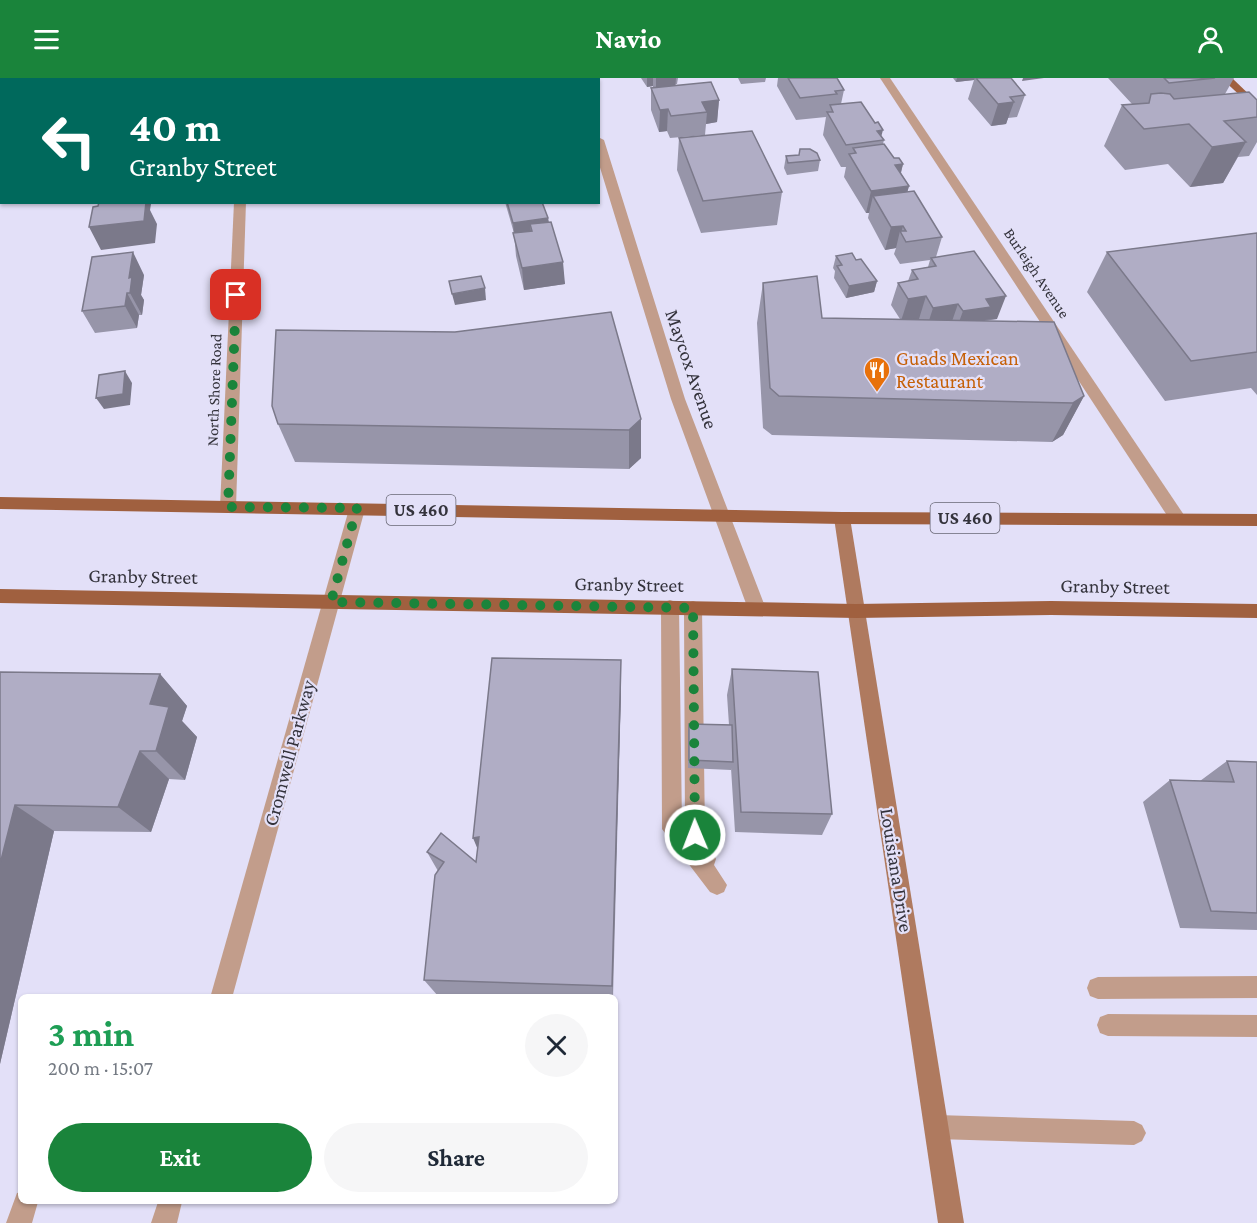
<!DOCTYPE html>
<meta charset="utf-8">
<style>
:root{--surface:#fff;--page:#f6f6f7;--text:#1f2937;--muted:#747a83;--accent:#1a843b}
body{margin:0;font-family:"Crimson Pro",serif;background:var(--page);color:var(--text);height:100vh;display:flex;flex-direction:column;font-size:22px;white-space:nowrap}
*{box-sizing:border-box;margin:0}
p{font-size:20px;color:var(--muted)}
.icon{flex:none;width:33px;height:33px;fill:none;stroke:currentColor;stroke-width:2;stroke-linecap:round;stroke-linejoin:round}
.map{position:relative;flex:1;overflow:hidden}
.drawer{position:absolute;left:18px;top:916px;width:600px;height:210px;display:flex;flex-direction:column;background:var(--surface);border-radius:9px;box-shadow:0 2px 4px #0004}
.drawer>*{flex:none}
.hud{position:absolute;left:0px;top:0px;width:600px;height:126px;box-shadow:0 2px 4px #0004;background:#00695c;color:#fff;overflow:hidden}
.pin{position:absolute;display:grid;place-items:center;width:51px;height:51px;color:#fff;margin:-26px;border-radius:12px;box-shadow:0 3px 9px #0006}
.me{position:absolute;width:66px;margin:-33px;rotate:359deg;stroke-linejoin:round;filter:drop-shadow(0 0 4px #0008)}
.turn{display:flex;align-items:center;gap:21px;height:126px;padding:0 30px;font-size:27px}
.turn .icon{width:78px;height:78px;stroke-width:2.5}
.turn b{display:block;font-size:42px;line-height:51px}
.round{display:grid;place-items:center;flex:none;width:63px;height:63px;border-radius:32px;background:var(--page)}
.summary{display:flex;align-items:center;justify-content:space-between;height:102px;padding:0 30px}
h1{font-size:36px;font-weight:700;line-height:45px;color:#1e9e55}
.cta{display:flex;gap:12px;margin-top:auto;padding:12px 30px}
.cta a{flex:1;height:69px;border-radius:36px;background:var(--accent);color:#fff;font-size:24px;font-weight:700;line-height:69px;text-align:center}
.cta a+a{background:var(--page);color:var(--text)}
header{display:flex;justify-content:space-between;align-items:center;height:78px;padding:0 30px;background:var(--accent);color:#fff;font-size:27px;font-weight:700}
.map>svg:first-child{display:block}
</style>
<header><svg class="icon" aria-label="menu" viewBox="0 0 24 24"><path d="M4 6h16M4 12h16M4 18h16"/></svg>Navio<svg class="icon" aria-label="person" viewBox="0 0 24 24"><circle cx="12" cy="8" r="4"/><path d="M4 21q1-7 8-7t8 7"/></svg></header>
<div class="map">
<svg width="1257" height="1145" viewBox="0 0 1257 1145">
<rect width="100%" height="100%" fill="#e3e0f8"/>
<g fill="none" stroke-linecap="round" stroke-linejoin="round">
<g fill="#c29d8b" fill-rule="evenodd">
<polygon points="670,522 676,524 679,529 682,748 685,751 684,530 687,525 693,523 699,525 702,530 705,756 716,781 714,787 727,807 724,814 717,817 710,814 662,751 661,529 664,524"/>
<polygon points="1257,898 1257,920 1098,921 1090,918 1087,910 1090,902 1098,899"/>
<polygon points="1108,936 1257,937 1257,959 1108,958 1100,955 1097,947 1100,939"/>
<polygon points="937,1037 1134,1043 1142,1047 1146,1055 1142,1063 1134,1067 937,1061 929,1057 925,1049 929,1041"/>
<polygon points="21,1114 21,1124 38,1124 32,1145 6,1145 17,1115"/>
</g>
<g fill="#c29d8b" fill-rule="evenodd">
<rect x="240" y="0" width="10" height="2"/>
<polygon points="572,0 582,0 583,2 572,2"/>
<polygon points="880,0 890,0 1184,437 1186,441 1184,445 1172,445"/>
<polygon points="598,59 604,62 685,321 766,531 763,536 757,538 751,536 748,531 671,321 598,83"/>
<polygon points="234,124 246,124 236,429 228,435 220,429"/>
<polygon points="357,425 365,431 232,920 210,920 349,431"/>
<polygon points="158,1124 182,1124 177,1145 151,1145"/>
</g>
<polygon fill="#af7a5f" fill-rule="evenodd" points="842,434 850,440 964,1145 938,1145 834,440"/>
<g fill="#a0603f" fill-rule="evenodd">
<polygon points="1221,0 1232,0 1257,24 1257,33"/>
<polygon points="0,419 842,434 1257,436 1257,448 842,446 0,431"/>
<polygon points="0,511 856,526 1051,523 1257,526 1257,540 1051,537 856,540 0,525"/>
</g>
</g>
<g fill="#9795a9">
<polygon points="641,0 678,0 677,6 676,6 675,7 719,22 717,44 706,46 705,57 670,60 667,53 659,54 651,32 651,10 653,9 653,8 647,9"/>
<polygon points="738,0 766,0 765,4 741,6"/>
<polygon points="778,0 837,0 844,12 841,26 881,59 884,62 883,66 894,80 903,86 901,95 909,108 907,114 942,159 936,179 997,241 985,243 1084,318 1063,357 1052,364 772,357 763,350 757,245 763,205 822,240 900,241 891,227 898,205 908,203 912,192 928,189 930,182 900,186 894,176 896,170 885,172 868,140 869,135 866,135 844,99 846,89 841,89 823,57 826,39 796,42 777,8"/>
<polygon points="953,0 1011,0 1025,17 1017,39 1008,40 1006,46 991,48 968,21 974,2 956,4"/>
<polygon points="1108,0 1234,0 1225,16 1257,22 1257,64 1249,78 1238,79 1223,105 1190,109 1168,86 1125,92 1104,68 1122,27 1132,26"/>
<polygon points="679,60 782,114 777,147 701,155 677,92"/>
<polygon points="799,77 820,82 818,93 787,97 784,90 786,78"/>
<polygon points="505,124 542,124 548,140 565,206 524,212 516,178 514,155"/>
<polygon points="1257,155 1257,317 1251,310 1165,323 1087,214 1107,174"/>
<polygon points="836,178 856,182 877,203 874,214 846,220 834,200 835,193 833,190"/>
<polygon points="144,197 141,217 144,222 142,237 139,237 137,250 95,255 82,233"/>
<polygon points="611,234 641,380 629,391 295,384 278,346 455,254"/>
<polygon points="621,582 621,614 613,920 481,920 438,918 424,902 438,793 427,774 476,784"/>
<polygon points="732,591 832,736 822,757 735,754 731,690 731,692 688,690 688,654 689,646 729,647 727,617"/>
<polygon points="0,594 160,596 187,628 182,643 197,659 185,702 169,701 151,754 54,753 0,986"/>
<polygon points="1227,683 1257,684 1257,852 1180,850 1143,724 1170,702 1200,703"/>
</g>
<g fill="#7b798a">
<polygon points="647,0 653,0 653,8 647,9"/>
<polygon points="656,0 676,0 675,12 656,14"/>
<polygon points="957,0 975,0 974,2 956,4"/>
<polygon points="1023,0 1044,0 1022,3"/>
<polygon points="719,22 717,44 706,46 707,34 702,24"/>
<polygon points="1014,24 1006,46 991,48 998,26"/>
<polygon points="668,31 667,53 659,54 660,32"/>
<polygon points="883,52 880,63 877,53"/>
<polygon points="1246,64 1223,105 1190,109 1212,69"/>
<polygon points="903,86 897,109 895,87"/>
<polygon points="909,108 903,130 873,118 869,135 866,135 871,113"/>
<polygon points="137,124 150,124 151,126 150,132 157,146 155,165 101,172 89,149"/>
<polygon points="548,140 549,151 530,146 531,154 514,157 513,145"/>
<polygon points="903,148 901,155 900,153 896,170 885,172 891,149"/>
<polygon points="133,174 144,197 141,217 144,222 142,237 130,215 129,200"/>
<polygon points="563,184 565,206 524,212 522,190"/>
<polygon points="877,203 874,214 846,220 849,208"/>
<polygon points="485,210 486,222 455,227 452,216"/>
<polygon points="127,215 139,237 137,250 125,228"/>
<polygon points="926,218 919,241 901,243 908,221"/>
<polygon points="1006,218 997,241 985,242 982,251 955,255 963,233 986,221"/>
<polygon points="958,226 950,249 926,252 933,230"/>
<polygon points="125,293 132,305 130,327 104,331 96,320"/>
<polygon points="1084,318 1063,357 1052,364 1073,325"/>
<polygon points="641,341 641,380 629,391 629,352"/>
<polygon points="621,582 621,614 612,920 612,908"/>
<polygon points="160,596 187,628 182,643 197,659 185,702 156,673 150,626"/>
<polygon points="140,673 169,701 151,754 118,729"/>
<polygon points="15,727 54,753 0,986 0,786"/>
<polygon points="479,759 483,784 473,760"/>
</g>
<g fill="#b0adc5" stroke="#7b798a" stroke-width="1.5">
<polygon points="318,0 380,0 380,2 317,2"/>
<rect x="478" y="0" width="47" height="2"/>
<polygon points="788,0 837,0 844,12 835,13 837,16 800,20"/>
<polygon points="976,0 1011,0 1025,17 1010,19 1014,24 998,26"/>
<polygon points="1164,0 1215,0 1169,5"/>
<polygon points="711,4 719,22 702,24 707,34 671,38 668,31 660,32 651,10"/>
<polygon points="1249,14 1257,22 1257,39 1224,43 1246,64 1212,69 1189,46 1144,51 1122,27 1149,25 1151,16 1161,15 1170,16 1174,21"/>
<polygon points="861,24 875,45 878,44 883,52 877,53 884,62 846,67 827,34 833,34 830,27"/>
<polygon points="752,53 782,114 703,123 679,60"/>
<polygon points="884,66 894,80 899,80 903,86 895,87 909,108 871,113 849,76 856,75 853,70"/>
<polygon points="800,71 810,71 817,75 820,82 788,85 786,78 799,77"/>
<polygon points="914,113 942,159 906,164 900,153 906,153 903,148 891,149 873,118"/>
<polygon points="99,124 146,124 144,143 89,149 93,129 98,128"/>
<polygon points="507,124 542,124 548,140 513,145"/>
<polygon points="551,144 563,184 522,190 513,155 532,153 530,146"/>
<polygon points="1257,155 1257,274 1191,283 1107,174"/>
<polygon points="974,173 1006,218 986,221 991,229 963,233 958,226 933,230 926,218 908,221 898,205 918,201 912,192 936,188 931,180"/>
<polygon points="133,174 129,200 132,199 130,215 127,215 125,228 82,233 92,179"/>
<polygon points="852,175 856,182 861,181 877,203 849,208 837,188 842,187 836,178"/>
<polygon points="481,198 485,210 452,216 449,203"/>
<polygon points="817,198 822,240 1054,244 1084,318 1073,325 779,318 770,310 763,205"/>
<polygon points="611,234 641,341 629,352 278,346 272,328 276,252 455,254"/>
<polygon points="125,293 123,316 96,320 99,297"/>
<polygon points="492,580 621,582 612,908 424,902 435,797 444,784 427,774 441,755 476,784 479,759 473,760"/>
<polygon points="732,591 818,594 832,736 741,734"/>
<polygon points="0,594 160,596 150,626 169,629 156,673 140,673 118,729 15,727 0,786"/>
<polygon points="689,646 732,647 733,684 689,682"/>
<polygon points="1227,683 1257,684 1257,835 1211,833 1170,702 1234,704"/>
</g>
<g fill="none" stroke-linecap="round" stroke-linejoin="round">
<polyline stroke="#1a843b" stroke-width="10" stroke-dasharray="0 18" points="236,217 228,429 357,430 331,524 693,530 695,757"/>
</g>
<defs>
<g id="restaurant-pin" transform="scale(1.35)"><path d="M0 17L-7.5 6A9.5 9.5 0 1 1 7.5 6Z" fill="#e8710a" stroke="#e3e0f8"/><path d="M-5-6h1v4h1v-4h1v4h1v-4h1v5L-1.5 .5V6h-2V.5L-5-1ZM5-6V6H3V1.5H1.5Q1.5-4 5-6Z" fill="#fff"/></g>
</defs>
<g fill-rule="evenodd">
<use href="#restaurant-pin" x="877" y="292"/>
</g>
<g text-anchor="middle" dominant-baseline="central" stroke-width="4.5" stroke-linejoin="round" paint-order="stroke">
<g font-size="16" fill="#34333c" stroke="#e3e0f8">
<text transform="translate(1037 195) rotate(56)">Burleigh Avenue</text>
<text transform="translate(214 312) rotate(-88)">North Shore Road</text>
</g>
<g fill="#e3e0f8" stroke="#686774" stroke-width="1.5">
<rect x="386.5" y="417" width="69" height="30" rx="4.5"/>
<rect x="930.5" y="425" width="69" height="30" rx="4.5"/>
</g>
<g font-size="18" font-weight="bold" fill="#34333c">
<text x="421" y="432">US 460</text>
<text x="965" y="440">US 460</text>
</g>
<g font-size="20" fill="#c56008" stroke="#e3e0f8" text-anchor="start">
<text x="896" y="280">Guads Mexican<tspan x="896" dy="23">Restaurant</tspan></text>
</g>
<g font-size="20" fill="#34333c" stroke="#e3e0f8">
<text transform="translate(692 291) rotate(71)">Maycox Avenue</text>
<text transform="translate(143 498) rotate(1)">Granby Street</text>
<text transform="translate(629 506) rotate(1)">Granby Street</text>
<text transform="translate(1115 508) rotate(1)">Granby Street</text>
<text transform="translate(289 675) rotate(-75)">Cromwell Parkway</text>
<text transform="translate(897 792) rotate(81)">Louisiana Drive</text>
</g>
</g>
</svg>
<div class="pin" style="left:236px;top:217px;background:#d93025"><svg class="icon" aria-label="arrive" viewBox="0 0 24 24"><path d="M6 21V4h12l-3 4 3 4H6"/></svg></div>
<svg class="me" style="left:695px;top:757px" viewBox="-20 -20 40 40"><circle r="17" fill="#1a843b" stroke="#fff" stroke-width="3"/><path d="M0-11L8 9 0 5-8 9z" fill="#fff"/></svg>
<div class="hud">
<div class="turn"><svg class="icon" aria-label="left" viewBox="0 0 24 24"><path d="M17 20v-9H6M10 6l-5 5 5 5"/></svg><div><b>40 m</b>Granby Street</div></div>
</div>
<section class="drawer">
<div class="summary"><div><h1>3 min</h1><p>200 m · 15:07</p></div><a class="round"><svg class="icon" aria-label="close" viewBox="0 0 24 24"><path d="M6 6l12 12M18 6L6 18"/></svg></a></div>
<div class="cta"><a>Exit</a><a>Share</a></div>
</section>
</div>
